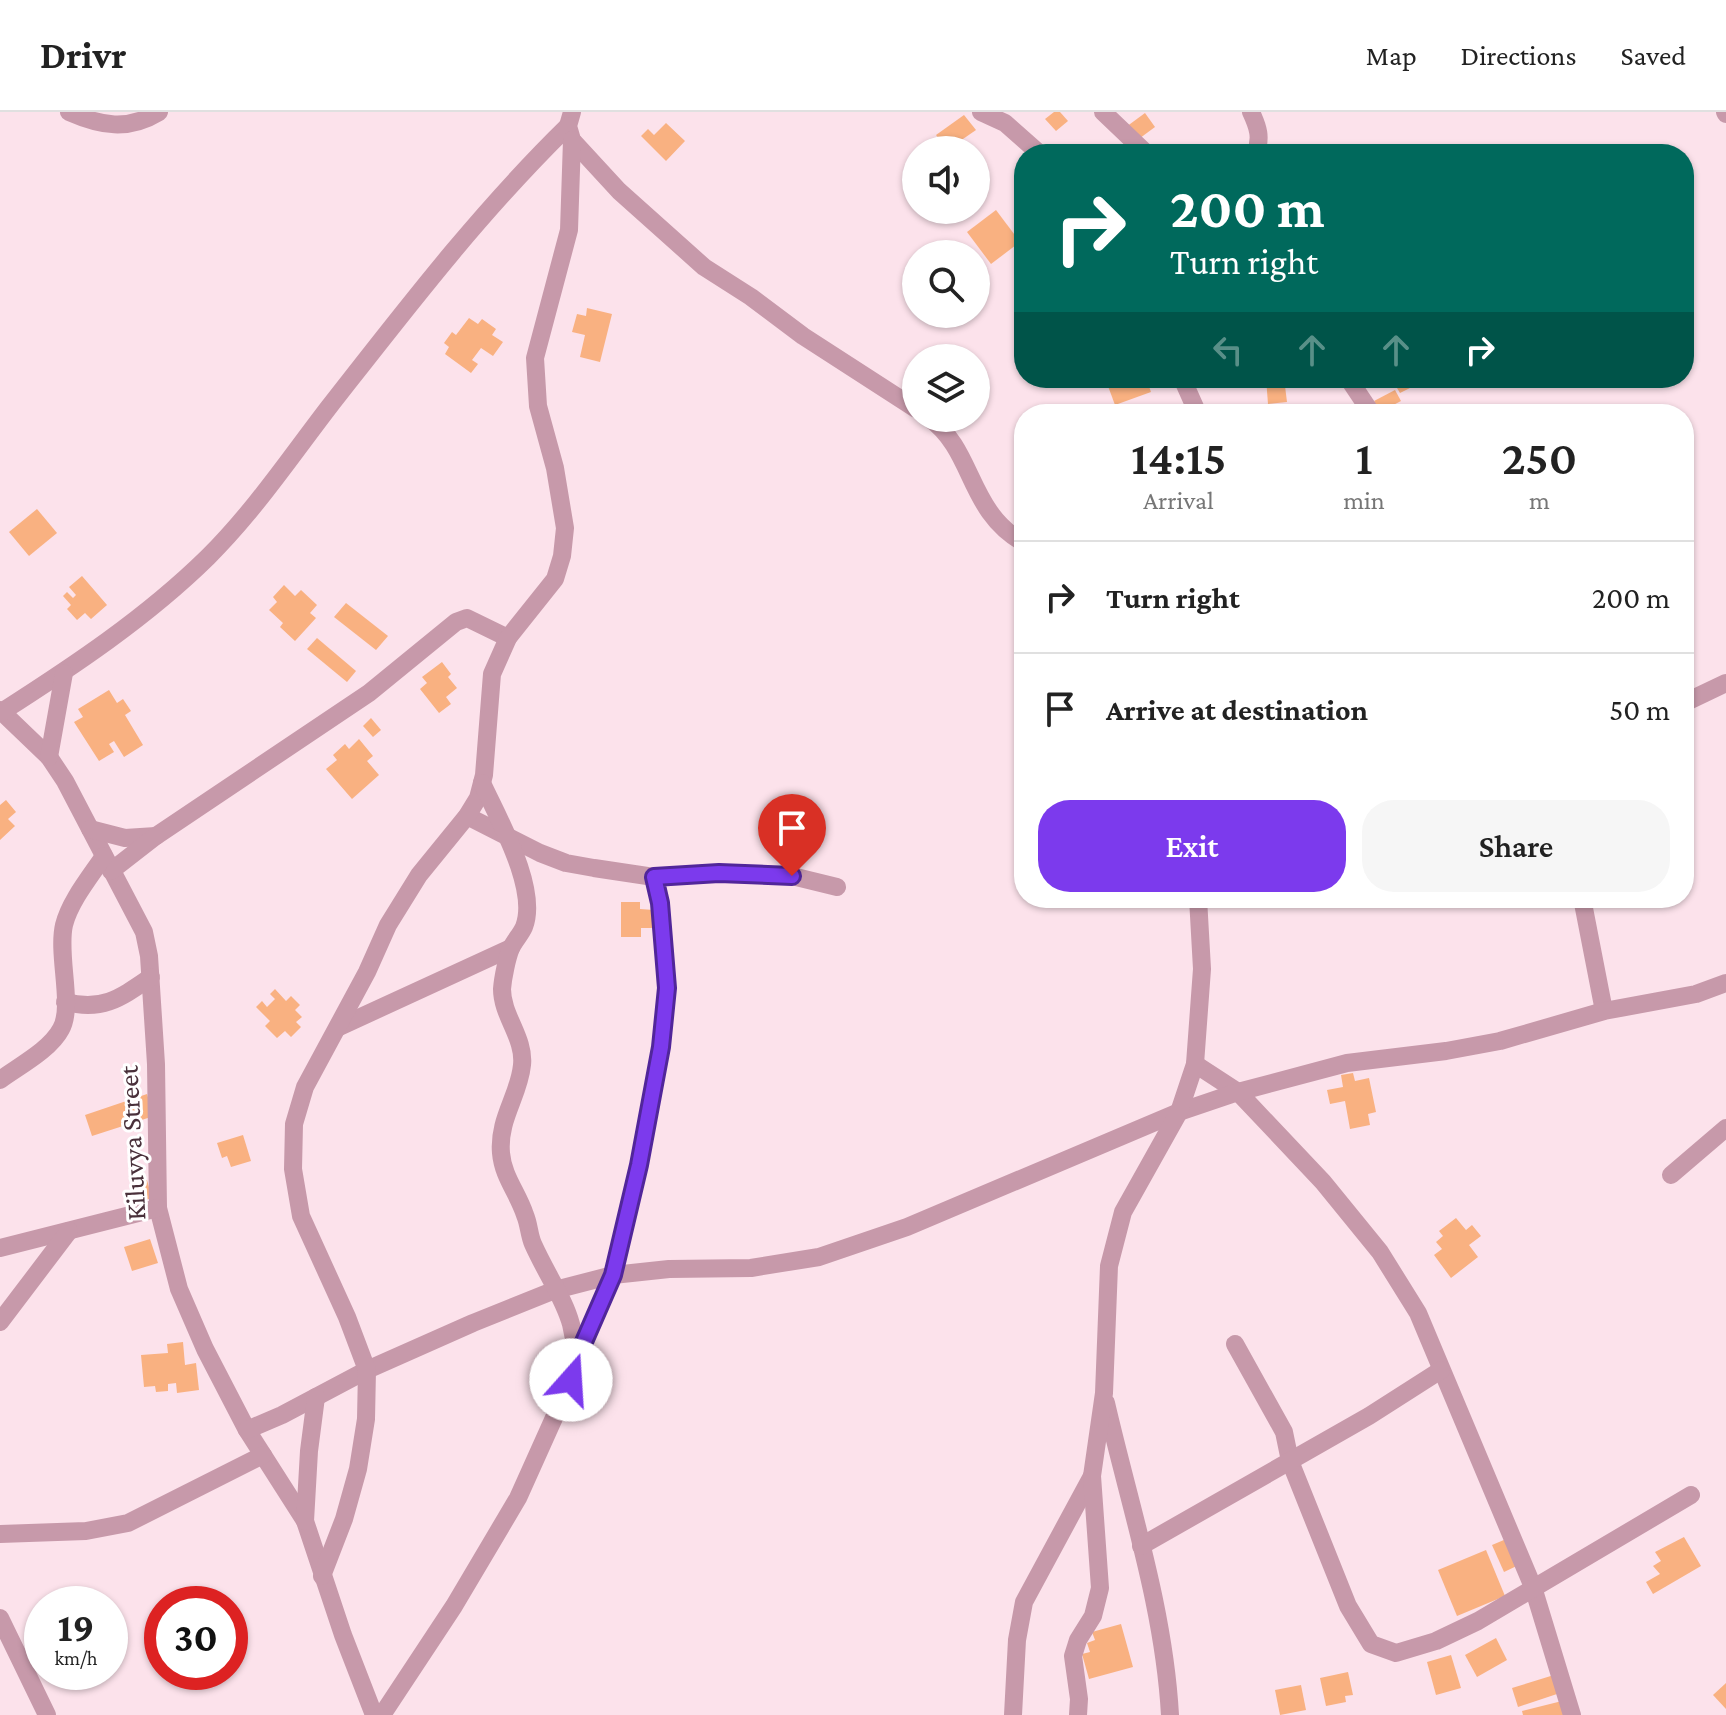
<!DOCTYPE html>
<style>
:root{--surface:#fff;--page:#f6f6f6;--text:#222;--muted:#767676;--line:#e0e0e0;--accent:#7c3aed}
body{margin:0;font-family:"Crimson Pro",serif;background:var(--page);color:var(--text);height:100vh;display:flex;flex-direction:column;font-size:30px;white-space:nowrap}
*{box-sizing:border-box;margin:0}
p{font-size:26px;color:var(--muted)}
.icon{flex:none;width:44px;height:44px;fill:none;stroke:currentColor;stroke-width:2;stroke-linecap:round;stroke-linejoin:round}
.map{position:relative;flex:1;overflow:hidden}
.panel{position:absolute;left:1014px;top:292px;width:680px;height:504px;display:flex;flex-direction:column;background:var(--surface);border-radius:32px;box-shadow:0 2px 6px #0004}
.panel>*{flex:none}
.banner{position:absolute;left:1014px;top:32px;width:680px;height:244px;border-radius:32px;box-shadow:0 2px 6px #0004;background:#00695c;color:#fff;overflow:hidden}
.fabs{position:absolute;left:902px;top:24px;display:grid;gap:16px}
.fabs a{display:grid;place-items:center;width:88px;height:88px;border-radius:50%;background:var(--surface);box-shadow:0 2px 6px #0004;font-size:40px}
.speed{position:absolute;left:24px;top:1474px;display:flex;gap:16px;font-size:40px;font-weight:700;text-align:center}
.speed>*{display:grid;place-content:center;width:104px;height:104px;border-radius:50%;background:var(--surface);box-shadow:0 2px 6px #0004;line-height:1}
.speed small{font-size:20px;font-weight:400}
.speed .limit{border:12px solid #d22;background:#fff;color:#111}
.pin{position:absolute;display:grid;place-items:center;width:68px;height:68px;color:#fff;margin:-82px -34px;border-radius:50% 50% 50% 0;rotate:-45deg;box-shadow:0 0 8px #0007}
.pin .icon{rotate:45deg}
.me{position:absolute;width:88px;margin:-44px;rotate:19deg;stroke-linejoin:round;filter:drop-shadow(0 0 6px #0008)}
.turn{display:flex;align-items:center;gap:28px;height:168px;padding:0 24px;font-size:36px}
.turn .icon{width:104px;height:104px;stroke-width:2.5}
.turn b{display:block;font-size:56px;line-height:68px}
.lanes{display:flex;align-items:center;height:76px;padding:0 24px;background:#0003;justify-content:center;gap:40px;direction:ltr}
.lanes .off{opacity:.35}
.eta{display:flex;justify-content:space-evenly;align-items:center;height:136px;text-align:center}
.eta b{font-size:48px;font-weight:600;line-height:56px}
.button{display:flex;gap:16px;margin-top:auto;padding:16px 24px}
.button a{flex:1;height:92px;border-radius:32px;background:var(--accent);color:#fff;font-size:32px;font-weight:600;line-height:92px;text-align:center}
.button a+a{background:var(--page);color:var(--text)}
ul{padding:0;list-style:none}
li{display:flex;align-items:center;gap:24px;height:112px;padding:0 24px;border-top:2px solid var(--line)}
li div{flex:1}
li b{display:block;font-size:30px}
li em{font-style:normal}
header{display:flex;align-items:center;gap:48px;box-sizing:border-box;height:112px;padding:0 40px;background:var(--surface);border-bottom:2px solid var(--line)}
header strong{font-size:38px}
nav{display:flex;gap:44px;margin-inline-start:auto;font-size:28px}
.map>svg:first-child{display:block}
</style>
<header>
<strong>Drivr</strong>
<nav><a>Map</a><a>Directions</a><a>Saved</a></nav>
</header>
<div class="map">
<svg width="1726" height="1603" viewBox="0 0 1726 1603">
<rect width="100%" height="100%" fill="#fce2eb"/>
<g fill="#f9b181">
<polygon points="1054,0 1060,0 1068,9 1056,19 1045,7"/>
<polygon points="1145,1 1155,15 1136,29 1126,15"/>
<polygon points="964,3 976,18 947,38 936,23"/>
<polygon points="666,11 685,29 666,49 641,24 648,17 654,23"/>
<polygon points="996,98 1020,130 991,152 967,120"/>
<polygon points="587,196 612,202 600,250 580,245 585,223 572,220 577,202 586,204"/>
<polygon points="469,206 478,212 482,207 496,217 492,223 503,230 493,244 481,236 472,248 478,252 471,261 445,242 449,235 444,231 452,220 456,223"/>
<polygon points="1105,266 1146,266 1151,280 1115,293"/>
<polygon points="1266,266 1284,266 1287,290 1268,292"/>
<polygon points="1391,266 1405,266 1410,276 1400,281"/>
<polygon points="1395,278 1401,289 1380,300 1374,289"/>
<polygon points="37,397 57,421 29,444 9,420"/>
<polygon points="82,464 107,493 91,507 85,501 77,508 67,497 71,493 63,484 67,480 73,486 76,483 69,475"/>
<polygon points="284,473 295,484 301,478 317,493 310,501 316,506 295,529 280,515 283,511 269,498 277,490 273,485"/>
<polygon points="346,491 388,524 376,538 334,505"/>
<polygon points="317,526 356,559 347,570 307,537"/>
<polygon points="442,550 451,562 448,565 457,576 446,585 451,592 439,601 420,577 427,571 422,565"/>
<polygon points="109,578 117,591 123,587 131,599 125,603 143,633 124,645 114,629 109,632 114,640 99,649 74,610 83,605 78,597"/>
<polygon points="371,606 381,618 373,625 363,614"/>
<polygon points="359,627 373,644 367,649 379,663 352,687 326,657 337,648 333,643 345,632 349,637"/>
<polygon points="6,688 16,700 8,707 15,714 0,728 0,693"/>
<polygon points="621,790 640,790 640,797 654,798 653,816 641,816 641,825 621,825"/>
<polygon points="275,877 286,889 291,884 300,893 295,898 302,905 296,910 301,915 291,925 285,919 277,926 265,914 270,909 256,895 262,889 267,895 275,887 270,882"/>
<polygon points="1353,961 1355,969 1369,966 1376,1000 1368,1002 1370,1013 1350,1017 1345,989 1330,992 1327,978 1343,975 1341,963"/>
<polygon points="147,982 154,1004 92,1024 85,1003"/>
<polygon points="243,1023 251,1049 231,1055 227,1044 222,1046 217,1031"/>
<polygon points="147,1068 152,1086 139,1090 133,1073"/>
<polygon points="1456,1106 1466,1118 1472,1113 1481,1124 1469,1133 1478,1145 1451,1166 1434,1143 1442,1137 1436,1130 1443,1124 1439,1119"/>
<polygon points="150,1127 158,1151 132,1159 124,1135"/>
<polygon points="183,1230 185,1253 196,1251 199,1278 177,1281 176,1271 168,1272 168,1279 156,1280 155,1274 144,1275 141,1243 168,1241 167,1232"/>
<polygon points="1511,1425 1523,1451 1504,1460 1492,1433"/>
<polygon points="1684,1425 1701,1454 1653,1482 1646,1470 1660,1462 1653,1454 1661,1449 1655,1440"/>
<polygon points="1486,1438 1505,1484 1457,1504 1438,1458"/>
<polygon points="1121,1512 1133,1555 1089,1567 1082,1542 1090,1540 1087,1531 1095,1528 1092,1520"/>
<polygon points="1496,1526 1507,1548 1477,1565 1465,1543"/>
<polygon points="1451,1543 1461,1576 1436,1583 1427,1550"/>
<polygon points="1348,1560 1353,1583 1345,1584 1346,1590 1326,1594 1320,1566"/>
<polygon points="1554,1563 1560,1581 1518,1595 1512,1576"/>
<polygon points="1726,1571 1726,1597 1713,1583"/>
<polygon points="1301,1573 1306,1598 1280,1603 1275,1578"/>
<polygon points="1562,1589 1563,1603 1523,1603 1522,1599"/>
</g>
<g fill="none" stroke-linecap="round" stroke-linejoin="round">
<g stroke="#c799aa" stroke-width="18">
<path d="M69,0C101,14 128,19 159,0"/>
<polyline points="572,0 568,14 572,28 619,79 704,155 751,185 803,224 916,297"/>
<polyline points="981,0 1005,11 1040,42"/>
<polyline points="1103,0 1147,42"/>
<path d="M1251,0C1258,15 1262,26 1255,42"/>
<polyline points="1725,0 1726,2"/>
<polyline points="1182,266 1198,302"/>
<polyline points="1348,266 1372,302"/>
<path d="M929,306C975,339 967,399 1024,431"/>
<polyline points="1684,591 1726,571"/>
<polyline points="0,598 49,645 65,669 144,820 149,844 156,952 158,1096 179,1177 205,1237 247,1318 305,1409 343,1523 374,1603"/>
<path d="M0,601C72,555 146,506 208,445C255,398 289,347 329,295C405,198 479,101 568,14"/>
<polyline points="49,645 64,561"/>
<polyline points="467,704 540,741 566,751 594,756 654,765 719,761 792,764 837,775"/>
<polyline points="90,717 125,726 156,724"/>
<polyline points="111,759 156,724 369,581 456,510 467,506 508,526"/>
<polyline points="1582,786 1604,899"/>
<path d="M65,890C103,899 119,887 151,865"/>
<polyline points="339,915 511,836"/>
<polyline points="1195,952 1238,980 1323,1070 1380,1140 1418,1201 1533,1475 1572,1603"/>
<path d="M0,968C19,954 50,938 61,917C74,894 57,843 64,813C70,789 90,765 104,744"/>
<polyline points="1671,1063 1726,1016"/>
<polyline points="0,1136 158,1096"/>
<polyline points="0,1210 69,1119"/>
<polyline points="1235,1232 1284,1320 1290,1349 1348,1494 1371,1532 1396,1541 1436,1529 1478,1509 1691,1383"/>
<polyline points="579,1241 613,1163 639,1053 661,935 667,876 660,791 654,765"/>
<path d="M1106,1291C1130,1395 1164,1496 1170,1603"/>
<polyline points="247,1318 282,1303 367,1258 473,1211 555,1178 613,1163 669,1157 751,1156 819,1145 907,1115 1179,1000 1238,980 1347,951 1446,939 1500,929 1604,899 1696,882 1726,871"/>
<polyline points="305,1409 309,1339 316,1285"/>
<polyline points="0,1422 86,1419 128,1411 263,1343"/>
<polyline points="1141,1434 1369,1304 1441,1258"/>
<polyline points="322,1464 344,1407 358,1357 366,1307 367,1258 347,1205 301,1104 293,1057 294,1012 305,975 367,860 388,813 419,763 467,704 478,686 484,663 492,562 508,526 555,467 562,444 565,416 555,356 538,294 535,246 569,118 572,28"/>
<polyline points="0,1506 47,1603"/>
<path d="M382,1603L454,1494L518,1386L571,1268C585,1210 556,1183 533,1132C529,1123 529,1112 525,1103C518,1081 503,1065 501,1041C498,1007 519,984 522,953C525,926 502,904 502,877C503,865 507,846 511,836C515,828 521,822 524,815C539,777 498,706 482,671"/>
<polyline points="1013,1603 1017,1528 1024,1490 1092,1364"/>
<polyline points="1078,1603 1079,1587 1073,1544 1078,1528 1093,1504 1100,1476 1092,1364 1104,1281 1109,1154 1123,1100 1179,1000 1195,952 1202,857 1198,786"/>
</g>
</g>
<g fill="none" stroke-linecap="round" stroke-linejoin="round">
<g stroke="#51269a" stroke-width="20">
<polyline id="route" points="571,1268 576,1248 613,1163 639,1053 661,935 667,876 660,791 654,765 719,761 792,764"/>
</g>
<use href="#route" stroke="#7c3aed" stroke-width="14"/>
</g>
<g text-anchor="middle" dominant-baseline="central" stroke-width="6" stroke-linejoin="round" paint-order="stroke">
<g font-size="28" fill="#49303a" stroke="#fff">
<text transform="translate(132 1031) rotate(-93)">Kiluvya Street</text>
</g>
</g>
</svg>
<div class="fabs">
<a><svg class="icon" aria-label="sound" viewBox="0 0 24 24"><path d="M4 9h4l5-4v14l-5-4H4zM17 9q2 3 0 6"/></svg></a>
<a><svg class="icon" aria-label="search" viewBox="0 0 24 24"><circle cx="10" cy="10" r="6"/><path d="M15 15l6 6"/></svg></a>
<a><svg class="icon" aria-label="layers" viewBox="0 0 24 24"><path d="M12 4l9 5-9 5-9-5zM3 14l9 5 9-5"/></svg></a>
</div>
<div class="speed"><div>19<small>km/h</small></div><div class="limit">30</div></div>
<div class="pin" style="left:792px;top:764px;background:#d93025"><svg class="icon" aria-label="arrive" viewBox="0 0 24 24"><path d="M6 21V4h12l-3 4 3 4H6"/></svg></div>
<svg class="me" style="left:571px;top:1268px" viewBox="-20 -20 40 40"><circle r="19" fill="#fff"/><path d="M0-13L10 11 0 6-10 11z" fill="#7c3aed"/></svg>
<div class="banner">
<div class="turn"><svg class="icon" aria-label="right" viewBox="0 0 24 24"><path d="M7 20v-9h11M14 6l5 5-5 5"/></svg><div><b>200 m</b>Turn right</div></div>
<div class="lanes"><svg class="icon off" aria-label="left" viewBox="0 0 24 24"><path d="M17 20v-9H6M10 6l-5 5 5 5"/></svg><svg class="icon off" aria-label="ahead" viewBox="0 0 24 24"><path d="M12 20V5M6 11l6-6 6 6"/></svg><svg class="icon off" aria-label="ahead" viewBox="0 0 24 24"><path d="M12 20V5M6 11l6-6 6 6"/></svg><svg class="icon" aria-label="right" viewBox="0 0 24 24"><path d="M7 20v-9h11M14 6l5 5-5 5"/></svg></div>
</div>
<section class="panel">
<div class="eta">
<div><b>14:15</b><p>Arrival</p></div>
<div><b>1</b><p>min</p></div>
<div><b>250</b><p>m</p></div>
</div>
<ul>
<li><svg class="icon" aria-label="right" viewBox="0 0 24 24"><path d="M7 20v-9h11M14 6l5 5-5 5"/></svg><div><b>Turn right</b></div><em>200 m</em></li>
<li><svg class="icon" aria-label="arrive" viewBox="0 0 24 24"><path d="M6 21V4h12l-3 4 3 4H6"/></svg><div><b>Arrive at destination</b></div><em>50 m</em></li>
</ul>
<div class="button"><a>Exit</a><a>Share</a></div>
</section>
</div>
